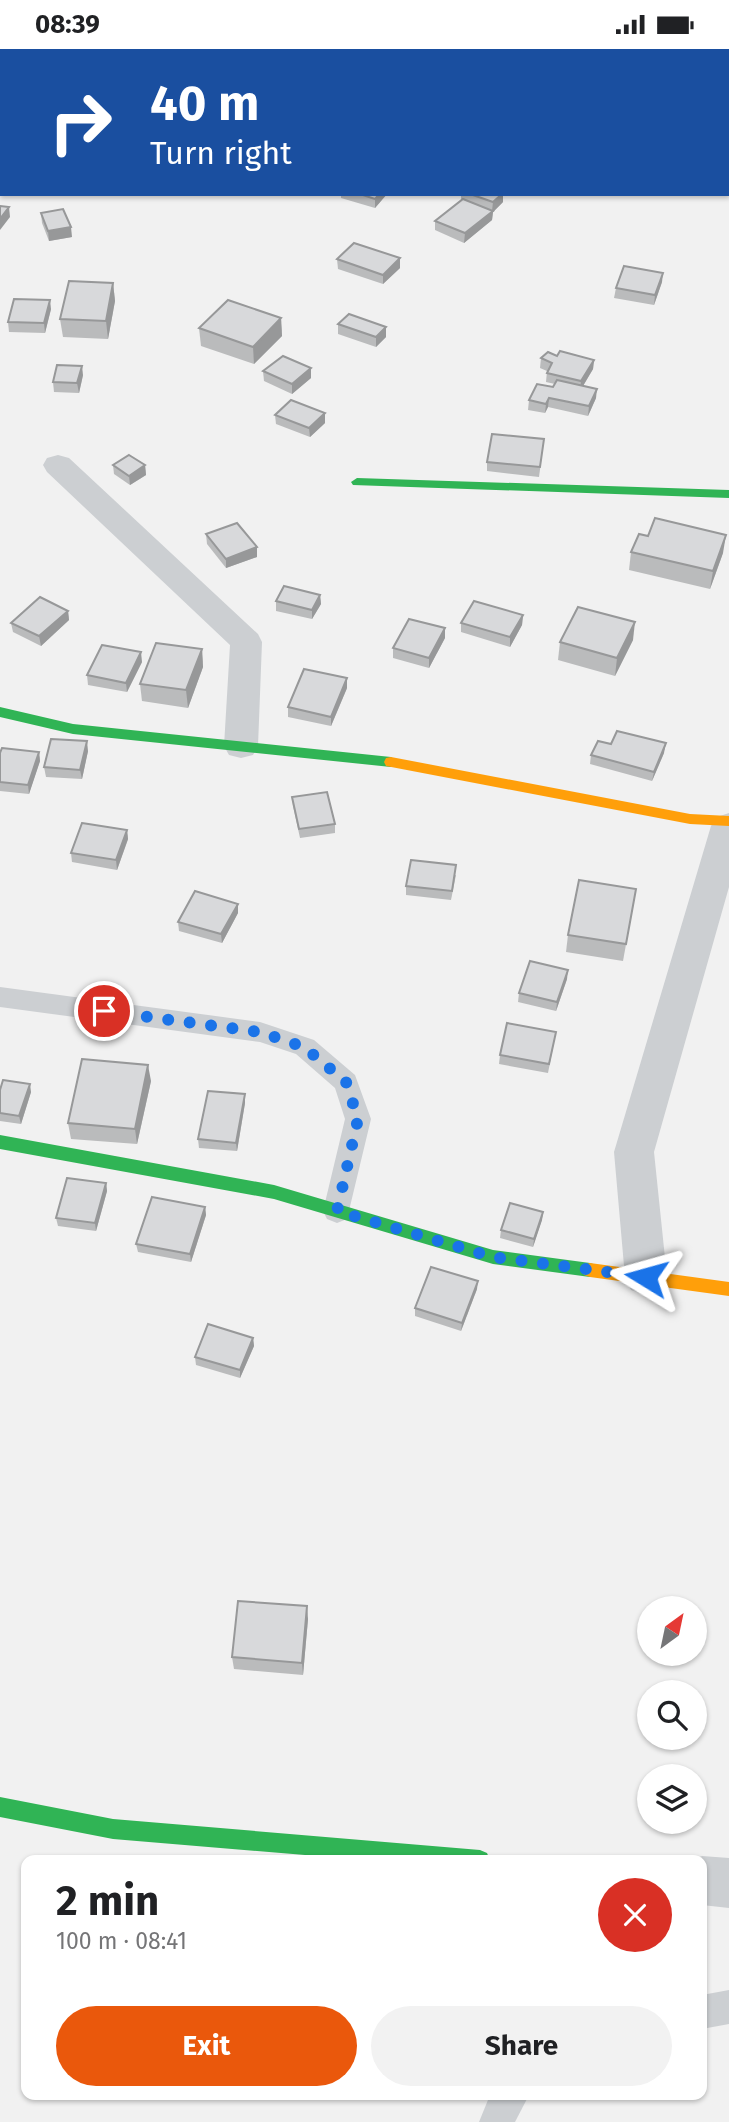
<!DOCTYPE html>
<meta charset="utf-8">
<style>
:root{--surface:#fff;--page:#f2f2f2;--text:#202124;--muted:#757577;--accent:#ea580c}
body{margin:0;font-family:"Fira Sans",sans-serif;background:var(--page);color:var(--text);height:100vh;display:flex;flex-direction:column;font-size:26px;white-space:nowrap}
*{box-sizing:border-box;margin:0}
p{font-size:23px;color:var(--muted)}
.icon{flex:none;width:38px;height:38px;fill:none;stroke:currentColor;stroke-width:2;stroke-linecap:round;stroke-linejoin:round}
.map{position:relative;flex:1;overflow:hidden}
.panel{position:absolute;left:21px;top:1806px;width:686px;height:245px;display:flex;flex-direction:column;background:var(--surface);border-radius:14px;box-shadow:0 2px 5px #0004}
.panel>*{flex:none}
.hud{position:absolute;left:0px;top:0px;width:730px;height:147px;box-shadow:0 2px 5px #0004;background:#1a4fa0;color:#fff;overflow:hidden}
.needle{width:46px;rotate:33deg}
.controls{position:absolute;left:637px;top:1547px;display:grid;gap:14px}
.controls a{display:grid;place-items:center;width:70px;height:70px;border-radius:50%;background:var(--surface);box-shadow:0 2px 5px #0004;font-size:35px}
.pin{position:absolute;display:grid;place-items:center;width:60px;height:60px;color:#fff;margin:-30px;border:4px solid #fff;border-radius:50%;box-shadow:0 2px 7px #0007}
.me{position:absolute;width:77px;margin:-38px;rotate:278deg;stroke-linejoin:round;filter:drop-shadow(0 0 5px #0008)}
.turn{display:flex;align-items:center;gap:24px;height:147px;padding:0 35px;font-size:32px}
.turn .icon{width:91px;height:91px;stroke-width:2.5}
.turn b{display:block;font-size:49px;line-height:60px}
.round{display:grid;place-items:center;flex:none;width:74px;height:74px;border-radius:37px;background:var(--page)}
.headline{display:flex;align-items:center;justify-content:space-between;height:119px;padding:0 35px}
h1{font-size:42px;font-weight:700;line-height:52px}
.cta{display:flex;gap:14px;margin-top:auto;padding:14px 35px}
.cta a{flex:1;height:80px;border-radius:42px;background:var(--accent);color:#fff;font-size:28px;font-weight:700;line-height:80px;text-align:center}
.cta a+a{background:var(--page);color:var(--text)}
.status{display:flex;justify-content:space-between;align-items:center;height:49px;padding:0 35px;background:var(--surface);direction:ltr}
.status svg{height:19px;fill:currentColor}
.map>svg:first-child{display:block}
</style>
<div class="status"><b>08:39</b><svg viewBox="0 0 49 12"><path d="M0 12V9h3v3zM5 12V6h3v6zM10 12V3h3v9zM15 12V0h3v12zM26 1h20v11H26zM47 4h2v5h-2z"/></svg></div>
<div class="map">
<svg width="729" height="2073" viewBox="0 0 729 2073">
<rect width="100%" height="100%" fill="#f1f1f1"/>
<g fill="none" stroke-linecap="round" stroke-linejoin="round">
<g fill="#cccfd2" fill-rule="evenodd">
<polygon points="0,938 260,973 314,991 355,1026 371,1070 347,1170 337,1174 327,1170 323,1162 345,1070 335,1039 296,1005 260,993 0,958"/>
<polygon points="729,1941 729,1975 702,1980 702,1946"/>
<polygon points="490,2046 529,2046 515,2073 479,2073"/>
</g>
<g fill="#cccfd2" fill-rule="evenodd">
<polygon points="58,406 69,409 258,585 262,593 258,697 253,706 241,709 229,706 224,697 230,596 47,423 43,416 47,409"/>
<polygon points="729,764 729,838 654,1103 667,1228 661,1241 646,1246 631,1241 625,1228 614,1103 711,777 717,768"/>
<polygon points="702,1807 729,1809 729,1859 702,1856 702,1811 693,1811"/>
</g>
<g fill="#30b455" fill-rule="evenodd">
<polygon points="316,0 341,0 342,2 317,2"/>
<polygon points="357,429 729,441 729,449 353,436 351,433"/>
<polygon points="0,658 73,675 391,708 398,713 391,718 73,685 0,668"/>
<polygon points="0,1086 274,1136 493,1201 590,1214 596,1216 598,1221 596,1226 590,1228 493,1215 274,1150 0,1100"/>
<polygon points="0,1748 113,1770 480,1801 487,1804 490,1811 365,1811 113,1790 0,1768"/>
</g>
<g fill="#ff9f0a" fill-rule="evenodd">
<rect x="728" y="43" width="1" height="6"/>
<polygon points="391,708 690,765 729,767 729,777 690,775 386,717 384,713 386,709"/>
<polygon points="590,1214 729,1233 729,1247 590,1228 584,1226 582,1221 584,1216"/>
</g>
</g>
<g fill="#babbbc">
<polygon points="2,32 2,58 0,58 0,35"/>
<polygon points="341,145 387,145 375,159 341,149"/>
<polygon points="461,145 503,145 503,153 493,163 492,171 464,194 435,181 435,172 461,152"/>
<polygon points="41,164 72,188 49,192 42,174"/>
<polygon points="337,210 400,219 383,235 338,220"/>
<polygon points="662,233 654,256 614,249 616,239"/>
<polygon points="113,234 115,252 108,290 63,288 60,270"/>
<polygon points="51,260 45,284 9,283 8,273"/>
<polygon points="281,269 282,287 254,315 201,297 199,279"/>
<polygon points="338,275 386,288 376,298 338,285"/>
<polygon points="557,307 594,311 593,320 583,337 596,349 588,367 548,358 545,364 528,361 529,351 553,338 555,335 546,333 547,322 540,319 541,309"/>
<polygon points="311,319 311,329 292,345 264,332 263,322"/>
<polygon points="83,326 79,344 54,343 53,333"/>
<polygon points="325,364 325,374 310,388 276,375 275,366"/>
<polygon points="544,390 539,428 487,422 487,413"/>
<polygon points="113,416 145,416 146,426 130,436 114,425"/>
<polygon points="206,485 257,508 226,519 207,495"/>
<polygon points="631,503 723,504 710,540 629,521"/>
<polygon points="320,546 321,555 312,570 276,562 276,552"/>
<polygon points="68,562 69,571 41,597 13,583 11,574"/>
<polygon points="523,566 522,576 510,598 461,583 461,574"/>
<polygon points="445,589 429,619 393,609 393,599"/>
<polygon points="633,591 615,627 558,611 560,593"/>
<polygon points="202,600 203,618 188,659 142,652 140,635"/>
<polygon points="142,613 127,643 88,636 87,626"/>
<polygon points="347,639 331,677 288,668 288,658"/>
<polygon points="611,695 664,704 652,732 590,715 591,706"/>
<polygon points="88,702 82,730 46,728 44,718"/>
<polygon points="39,703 40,712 29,745 0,742 0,704"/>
<polygon points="292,748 335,775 335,784 300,789 293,757"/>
<polygon points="127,781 128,790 117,821 72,813 71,804"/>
<polygon points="456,826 451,851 406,846 406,837"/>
<polygon points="636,840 623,912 566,903 568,886"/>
<polygon points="238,855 238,864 222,894 179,882 178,873"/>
<polygon points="567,930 556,962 518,953 519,944"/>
<polygon points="556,983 548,1024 499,1015 500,1006"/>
<polygon points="151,1032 137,1095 71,1090 68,1074"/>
<polygon points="0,1041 31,1043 21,1075 0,1072"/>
<polygon points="245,1054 237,1102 199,1099 198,1090"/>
<polygon points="106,1134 107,1142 96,1182 58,1177 56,1169"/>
<polygon points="205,1158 206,1166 191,1213 138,1203 136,1195"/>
<polygon points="543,1163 542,1171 533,1198 500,1189 501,1181"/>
<polygon points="477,1240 461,1282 415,1267 415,1259"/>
<polygon points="253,1289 254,1297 240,1329 196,1316 195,1308"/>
<polygon points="308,1570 303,1626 234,1620 232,1608"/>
</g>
<g fill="#979899">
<polygon points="379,145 387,145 375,159 375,150"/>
<polygon points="502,145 503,145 503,153 493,163 492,171 464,194 465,184 492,162 493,153"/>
<polygon points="9,158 10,168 0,181 0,170"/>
<polygon points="71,178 72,188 49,192 48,182"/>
<polygon points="400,209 400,219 383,235 383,226"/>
<polygon points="663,224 662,233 654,256 655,246"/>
<polygon points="113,234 115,252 108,290 106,272"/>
<polygon points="50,251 51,260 45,284 44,274"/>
<polygon points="281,269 282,287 254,315 253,298"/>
<polygon points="386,278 386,288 376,298 376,288"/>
<polygon points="594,311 593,320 580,342 581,332"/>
<polygon points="82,317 83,326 79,344 77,334"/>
<polygon points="311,319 311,329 292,345 292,335"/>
<polygon points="597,340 596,349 588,367 589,357"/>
<polygon points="549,349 548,358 545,364 546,355"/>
<polygon points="325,364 325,374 310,388 309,379"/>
<polygon points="145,416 146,426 130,436 129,427"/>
<polygon points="726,486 723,504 710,540 713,522"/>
<polygon points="257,498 257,508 226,519 226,510"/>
<polygon points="320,546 321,555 312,570 312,561"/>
<polygon points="68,562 69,571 41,597 39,587"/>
<polygon points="523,566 522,576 510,598 510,588"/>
<polygon points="635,573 633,591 615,627 617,609"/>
<polygon points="445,579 445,589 429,619 429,609"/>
<polygon points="202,600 203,618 188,659 186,641"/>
<polygon points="141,603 142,613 127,643 126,634"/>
<polygon points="347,629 347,639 331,677 331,668"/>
<polygon points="87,692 88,702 82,730 80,721"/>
<polygon points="666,694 664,704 652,732 654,723"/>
<polygon points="39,703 40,712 29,745 28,736"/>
<polygon points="127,781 128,790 117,821 116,811"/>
<polygon points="238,855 238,864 222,894 221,885"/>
<polygon points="568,921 567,930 556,962 557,953"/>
<polygon points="148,1016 151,1032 137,1095 135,1080"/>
<polygon points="30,1035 31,1043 21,1075 19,1067"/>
<polygon points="245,1045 245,1054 237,1102 236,1094"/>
<polygon points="106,1134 107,1142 96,1182 95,1174"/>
<polygon points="205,1158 206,1166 191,1213 190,1205"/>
<polygon points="543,1163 542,1171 533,1198 534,1190"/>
<polygon points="478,1232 477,1240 461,1282 462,1274"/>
<polygon points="253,1289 254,1297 240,1329 240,1321"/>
<polygon points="307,1557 308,1570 303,1626 302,1614"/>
</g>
<g fill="#d8d9db" stroke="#979899" stroke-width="2">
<polygon points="122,0 155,0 155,2 121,2"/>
<polygon points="2,32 2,48 0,48 0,35"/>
<rect x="728" y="51" width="1" height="18"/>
<polygon points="360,145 379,145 375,150"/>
<polygon points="470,145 502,145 493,153"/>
<polygon points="463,150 493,162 465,184 435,172"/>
<polygon points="0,157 9,158 0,170"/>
<polygon points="63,160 71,178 48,182 41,164"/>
<polygon points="354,194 400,209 383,226 337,210"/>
<polygon points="624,217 663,224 655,246 616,239"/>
<polygon points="69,232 113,234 106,272 60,270"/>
<polygon points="14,250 50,251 44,274 8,273"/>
<polygon points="228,251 281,269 253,298 199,279"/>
<polygon points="349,265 386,278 376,288 338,275"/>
<polygon points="560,302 594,311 581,332 547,324 552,314 541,309 548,303 557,307"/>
<polygon points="283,307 311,319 292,335 263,322"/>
<polygon points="57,316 82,317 77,334 53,333"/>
<polygon points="557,331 597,340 589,357 549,349 546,355 529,351 537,335 553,338"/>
<polygon points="291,351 325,364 309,379 275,366"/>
<polygon points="492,385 544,390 540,418 487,413"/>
<polygon points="129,406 145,416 129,427 113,416"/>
<polygon points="655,469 726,486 713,522 631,503 639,485 648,487"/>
<polygon points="237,474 257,498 226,510 206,485"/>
<polygon points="284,537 320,546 312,561 276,552"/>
<polygon points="40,548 68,562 39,587 11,574"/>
<polygon points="474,552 523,566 510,588 461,574"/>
<polygon points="578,558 635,573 617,609 560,593"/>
<polygon points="409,570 445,579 429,609 393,599"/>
<polygon points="156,594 202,600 186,641 140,635"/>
<polygon points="102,596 141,603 126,634 87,626"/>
<polygon points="304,620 347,629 331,668 288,658"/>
<polygon points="617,682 666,694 654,723 591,706 598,692 611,695"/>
<polygon points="51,690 87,692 80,721 44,718"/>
<polygon points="2,699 39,703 28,736 0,733 0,704"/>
<polygon points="327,743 335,775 299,780 292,748"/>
<polygon points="82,774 127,781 116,811 71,804"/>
<polygon points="411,811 456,816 452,842 406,837"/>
<polygon points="579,831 636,840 626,895 568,886"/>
<polygon points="195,842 238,855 221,885 178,873"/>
<polygon points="530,912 568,921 557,953 519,944"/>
<polygon points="507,974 556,983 549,1015 500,1006"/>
<polygon points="82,1010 148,1016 135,1080 68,1074"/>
<polygon points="3,1031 30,1035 19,1067 0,1064 0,1041"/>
<polygon points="208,1042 245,1045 236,1094 198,1090"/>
<polygon points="67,1129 106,1134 95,1174 56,1169"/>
<polygon points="152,1148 205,1158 190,1205 136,1195"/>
<polygon points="510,1154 543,1163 534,1190 501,1181"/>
<polygon points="431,1218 478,1232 462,1274 415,1259"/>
<polygon points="208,1275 253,1289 240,1321 195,1308"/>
<polygon points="238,1552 307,1557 302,1614 232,1608"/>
</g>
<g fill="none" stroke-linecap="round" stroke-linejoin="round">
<polyline stroke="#1a73e8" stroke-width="12" stroke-dasharray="0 21.6" points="104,962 260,983 304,998 346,1033 358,1070 337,1162 493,1208 646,1228"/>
</g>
</svg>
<div class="controls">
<a><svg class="needle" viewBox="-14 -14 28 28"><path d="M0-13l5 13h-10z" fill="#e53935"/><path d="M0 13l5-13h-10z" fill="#757577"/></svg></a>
<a><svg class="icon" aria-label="search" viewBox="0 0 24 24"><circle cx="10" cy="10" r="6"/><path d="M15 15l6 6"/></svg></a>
<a><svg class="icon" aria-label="layers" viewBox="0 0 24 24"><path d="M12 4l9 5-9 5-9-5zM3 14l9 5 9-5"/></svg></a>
</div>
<div class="pin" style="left:104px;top:962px;background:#d93025"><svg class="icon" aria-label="arrive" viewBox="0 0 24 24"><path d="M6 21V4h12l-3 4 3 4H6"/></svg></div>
<svg class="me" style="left:646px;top:1228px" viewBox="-20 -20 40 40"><path d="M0-17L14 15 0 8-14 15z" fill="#1a73e8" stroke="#fff" stroke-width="4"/></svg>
<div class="hud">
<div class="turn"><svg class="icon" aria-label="right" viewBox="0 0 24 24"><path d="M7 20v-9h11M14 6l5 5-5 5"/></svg><div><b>40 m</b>Turn right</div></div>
</div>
<section class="panel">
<div class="headline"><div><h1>2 min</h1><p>100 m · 08:41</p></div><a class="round" style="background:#d93025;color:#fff"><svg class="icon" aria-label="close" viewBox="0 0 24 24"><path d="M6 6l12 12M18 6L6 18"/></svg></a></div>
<div class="cta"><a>Exit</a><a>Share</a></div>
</section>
</div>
